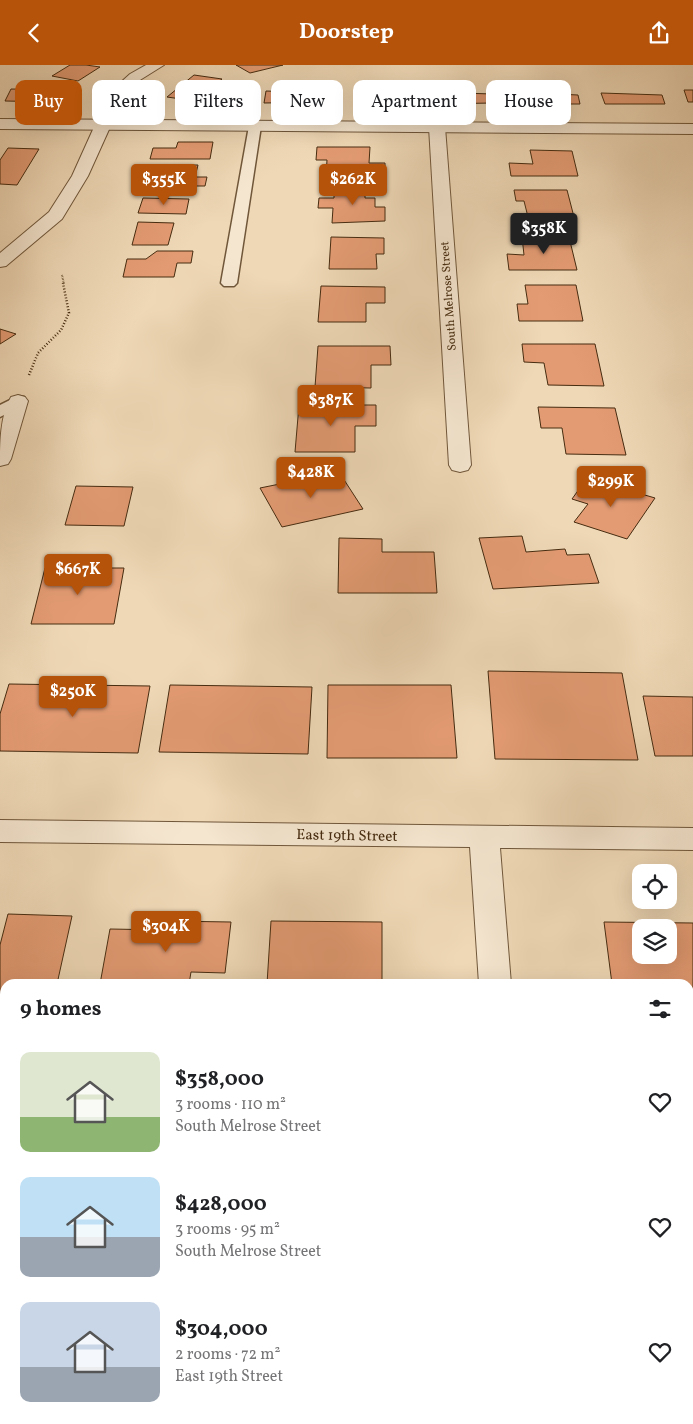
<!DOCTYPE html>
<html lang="en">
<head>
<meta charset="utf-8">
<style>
  :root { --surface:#fff; --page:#f2f2f2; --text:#202124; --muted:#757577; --accent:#b45309 }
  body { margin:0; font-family:Vollkorn,serif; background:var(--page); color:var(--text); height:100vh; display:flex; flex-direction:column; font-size:19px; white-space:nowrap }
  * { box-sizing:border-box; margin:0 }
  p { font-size:16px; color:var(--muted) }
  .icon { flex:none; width:28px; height:28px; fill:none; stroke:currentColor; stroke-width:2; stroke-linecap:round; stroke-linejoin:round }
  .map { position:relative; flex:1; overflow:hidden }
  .details { position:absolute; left:0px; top:914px; width:694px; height:446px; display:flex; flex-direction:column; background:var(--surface); border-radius:15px 15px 0 0; box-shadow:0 5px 20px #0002 }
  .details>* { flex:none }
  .banner { position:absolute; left:15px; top:15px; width:664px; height:45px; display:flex; gap:10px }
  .tools { position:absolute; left:632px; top:799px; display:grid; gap:10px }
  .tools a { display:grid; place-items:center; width:45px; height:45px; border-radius:10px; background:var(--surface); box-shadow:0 5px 20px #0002; font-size:25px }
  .price { position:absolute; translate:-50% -42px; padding:0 11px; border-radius:5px; background:var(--accent); color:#fff; font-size:16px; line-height:32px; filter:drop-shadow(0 1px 2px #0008) }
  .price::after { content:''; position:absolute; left:50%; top:30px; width:15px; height:11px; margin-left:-8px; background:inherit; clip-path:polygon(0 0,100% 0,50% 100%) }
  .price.on { background:#222; color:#fff }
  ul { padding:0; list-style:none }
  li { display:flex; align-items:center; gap:15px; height:125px; padding:0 20px }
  li span { display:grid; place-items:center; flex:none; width:140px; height:100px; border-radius:10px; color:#555 }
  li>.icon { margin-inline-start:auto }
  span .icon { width:60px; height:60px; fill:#fffc; stroke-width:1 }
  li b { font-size:21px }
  h2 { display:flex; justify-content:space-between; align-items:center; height:60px; padding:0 20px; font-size:21px }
  .pill { padding:0 18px; border-radius:10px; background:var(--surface); box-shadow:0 5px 20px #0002; font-size:18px; line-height:45px }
  .pill.on { background:var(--accent); color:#fff }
  header { display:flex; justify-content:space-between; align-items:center; height:65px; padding:0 20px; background:var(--accent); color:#fff; font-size:22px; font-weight:700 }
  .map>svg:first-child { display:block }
</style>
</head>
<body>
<header><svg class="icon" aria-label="back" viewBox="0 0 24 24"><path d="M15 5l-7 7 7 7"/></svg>Doorstep<svg class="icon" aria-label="share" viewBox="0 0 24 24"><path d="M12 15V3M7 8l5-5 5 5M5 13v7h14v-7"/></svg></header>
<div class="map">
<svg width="693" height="1359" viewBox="0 0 693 1359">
  <rect width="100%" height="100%" fill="#efd8b6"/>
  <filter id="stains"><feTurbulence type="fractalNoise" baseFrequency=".004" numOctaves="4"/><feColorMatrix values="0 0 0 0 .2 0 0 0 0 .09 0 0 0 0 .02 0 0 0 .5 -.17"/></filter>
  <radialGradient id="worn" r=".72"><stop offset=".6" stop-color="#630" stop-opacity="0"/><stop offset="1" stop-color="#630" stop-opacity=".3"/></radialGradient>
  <path fill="#e39b73" stroke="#462c10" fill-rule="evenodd" d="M70,0H86L100,2L78,16L52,11Z
    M236,0H283L250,8Z
    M194,10L222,14L195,36L167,32Z
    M11,24L63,25L58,37L5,36Z
    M684,25H693V37H688Z
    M266,26L325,28V37L264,38Z
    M356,26L416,29V38H356Z
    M432,27L492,29L493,38L432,39Z
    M517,27L578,30L580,39H519Z
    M601,28L662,30L665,39H605Z
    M178,77H213L210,94H150L153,83H176Z
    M317,82H370L369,98H385V111H326L327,95H316Z
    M8,83L39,84L17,120L0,119V95Z
    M530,85L572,86L578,111H511L509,98L533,99Z
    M152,100H198L195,112H207L205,121H172L173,114H148Z
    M334,122H365V133H375V142H385V156L332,158L333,143H318L319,133H334Z
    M514,125H567L574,152H528L524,136H516Z
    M143,133L189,134L186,149L138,148Z
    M138,157L174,158L168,180H132Z
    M331,172L384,173V189H376L377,204H329Z
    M522,172H569L577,205H509L507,189L524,190Z
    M157,186H193L191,198H177L174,212H123L127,194H146Z
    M525,220H576L583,256H519L517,239H528Z
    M321,221L385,222V238H366V257H318Z
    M0,264L16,269L0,279Z
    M522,279H595L604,321L548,320L544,298L524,297Z
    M318,281H390L391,300H371V323L315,322Z
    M299,340H376V361H355V387H295Z
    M538,342L615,343L626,390L566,389L562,363H541Z
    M339,407L363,444L282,462L260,423Z
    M587,413L655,433L627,474L574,457L588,439L572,434Z
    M76,421L133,422L124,461L65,460Z
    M522,471L526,487L565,484L567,490L589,489L599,518L493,524L479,473Z
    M339,473L382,474V487H434L437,528H338Z
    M45,503H124L114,559H31Z
    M488,606L622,608L638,695L495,694Z
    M9,619L150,621L138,688L0,686V649Z
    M170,620L312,622L308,689L159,687Z
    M328,620H451L457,693H327Z
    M643,631L693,632V691H655Z
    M8,849L72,851L57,919H5V953H0V880Z
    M166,856L231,857L225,908L191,907L189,919H100L110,864L164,865Z
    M271,856L382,857V919H267Z
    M604,857L693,858V990H689V919H612ZM641,862H669V890H641Z
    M689,1224H693V1348H689Z
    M0,1324H5V1355H83V1359H0Z"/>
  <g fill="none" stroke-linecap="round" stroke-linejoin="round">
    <g stroke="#70573a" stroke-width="3">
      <path id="service" d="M255,57L261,61L237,218L234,221H224L221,218L249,61Z
        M18,331L24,332L26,336L24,340L0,352V340Z"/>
    </g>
    <g stroke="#70573a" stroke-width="2">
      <path id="minor" d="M146,0H164L140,15L122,30L115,42L111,60L88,111L62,154L6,201L0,202V188L49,147L72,111L95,60L101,42L109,28L130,9Z
        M437,57L442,59L445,62L471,400L468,405L460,407L452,405L449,400L429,62L432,59Z
        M18,330L25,332L28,336L11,394L8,399L0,401C0,378 0,351 11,332Z
        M0,755L693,763V785L500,783L511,919H479L470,782L0,777Z
        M505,1355H545V1359H505Z"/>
    </g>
    <g stroke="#70573a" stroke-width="2">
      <path id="tertiary" d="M0,54L693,59V69L0,64Z"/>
    </g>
    <path stroke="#462c10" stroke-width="2" stroke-dasharray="0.5 1" stroke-linecap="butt" d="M62,210L64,219"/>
    <path stroke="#462c10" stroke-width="2.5" stroke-dasharray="1 2" stroke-linecap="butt" d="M29,310L38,288L61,265L69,248L63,218"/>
    <use href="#service" fill="#f5e6d0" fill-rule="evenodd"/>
    <use href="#minor" fill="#f5e6d0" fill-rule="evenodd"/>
    <use href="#tertiary" fill="#f5e6d0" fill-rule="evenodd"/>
  </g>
  <g text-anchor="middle" stroke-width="4.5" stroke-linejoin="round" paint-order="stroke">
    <g font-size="12" fill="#462c10" stroke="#f5e6d0">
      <text transform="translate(448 231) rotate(-94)" y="4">South Melrose Street</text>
    </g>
    <g font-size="15" fill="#462c10" stroke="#f5e6d0">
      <text transform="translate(347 770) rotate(1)" y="5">East 19th Street</text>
    </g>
  </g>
  <rect width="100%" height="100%" filter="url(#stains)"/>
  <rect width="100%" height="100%" fill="url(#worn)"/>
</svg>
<div class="tools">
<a><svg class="icon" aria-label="locate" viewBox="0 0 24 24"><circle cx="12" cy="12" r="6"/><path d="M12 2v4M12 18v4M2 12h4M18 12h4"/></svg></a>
<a><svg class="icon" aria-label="layers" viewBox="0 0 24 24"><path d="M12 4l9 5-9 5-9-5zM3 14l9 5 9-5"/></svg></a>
</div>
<b class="price" style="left:164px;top:141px">$355K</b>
<b class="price" style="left:353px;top:141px">$262K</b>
<b class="price on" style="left:544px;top:190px">$358K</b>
<b class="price" style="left:331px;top:362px">$387K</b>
<b class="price" style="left:311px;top:434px">$428K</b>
<b class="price" style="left:611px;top:443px">$299K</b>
<b class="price" style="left:78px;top:531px">$667K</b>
<b class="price" style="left:73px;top:653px">$250K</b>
<b class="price" style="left:166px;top:888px">$304K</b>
<div class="banner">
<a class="pill on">Buy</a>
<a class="pill">Rent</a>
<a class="pill">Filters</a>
<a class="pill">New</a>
<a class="pill">Apartment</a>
<a class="pill">House</a>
</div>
<section class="details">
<h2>9 homes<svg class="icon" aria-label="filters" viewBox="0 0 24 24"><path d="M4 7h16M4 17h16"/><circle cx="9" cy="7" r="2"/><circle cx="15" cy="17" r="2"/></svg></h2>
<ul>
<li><span style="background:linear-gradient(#dfe7d0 65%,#8fb573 0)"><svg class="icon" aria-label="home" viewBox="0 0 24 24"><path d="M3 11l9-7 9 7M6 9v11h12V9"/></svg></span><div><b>$358,000</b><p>3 rooms · 110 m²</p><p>South Melrose Street</p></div><svg class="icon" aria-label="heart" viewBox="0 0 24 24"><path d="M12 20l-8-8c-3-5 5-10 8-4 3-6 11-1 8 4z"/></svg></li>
<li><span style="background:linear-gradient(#bfe0f5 60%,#9aa5b1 0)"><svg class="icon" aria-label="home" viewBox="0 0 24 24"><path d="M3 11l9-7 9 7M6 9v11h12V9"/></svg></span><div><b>$428,000</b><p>3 rooms · 95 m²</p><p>South Melrose Street</p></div><svg class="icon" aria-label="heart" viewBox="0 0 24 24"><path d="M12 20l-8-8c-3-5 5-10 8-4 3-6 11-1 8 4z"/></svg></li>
<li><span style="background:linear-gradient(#c9d6e8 65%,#9aa5b1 0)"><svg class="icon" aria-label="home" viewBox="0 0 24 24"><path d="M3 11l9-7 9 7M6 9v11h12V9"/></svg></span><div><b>$304,000</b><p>2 rooms · 72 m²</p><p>East 19th Street</p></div><svg class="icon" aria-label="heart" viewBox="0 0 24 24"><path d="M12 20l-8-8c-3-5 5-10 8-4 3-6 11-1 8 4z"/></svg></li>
</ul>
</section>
</div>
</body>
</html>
